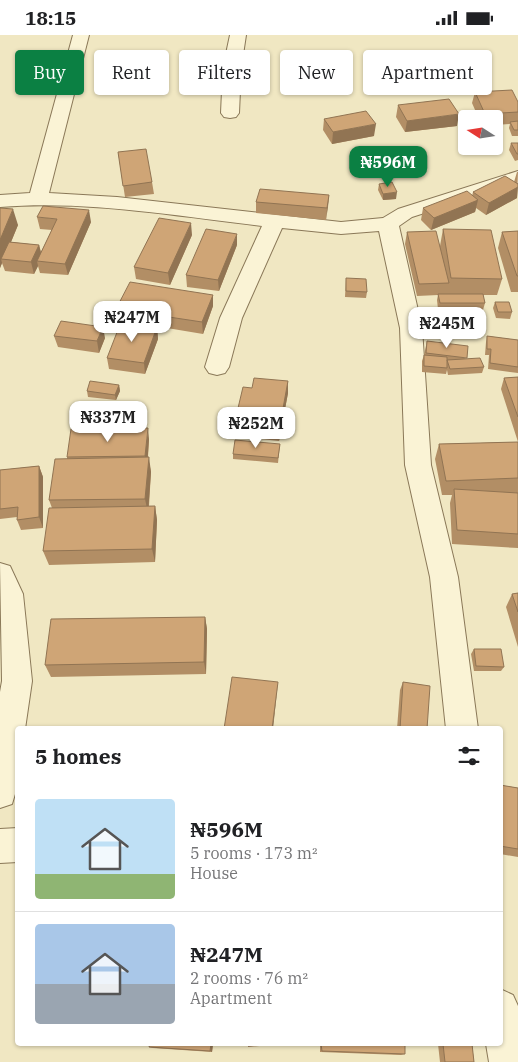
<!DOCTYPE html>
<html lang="en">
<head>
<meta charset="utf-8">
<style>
  :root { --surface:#fff; --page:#f6f6f6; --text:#202124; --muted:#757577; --line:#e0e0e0; --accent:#0b8043 }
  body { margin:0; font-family:"IBM Plex Serif",serif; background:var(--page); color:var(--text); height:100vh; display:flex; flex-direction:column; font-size:19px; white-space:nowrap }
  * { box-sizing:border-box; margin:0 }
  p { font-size:16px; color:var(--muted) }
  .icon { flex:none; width:28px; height:28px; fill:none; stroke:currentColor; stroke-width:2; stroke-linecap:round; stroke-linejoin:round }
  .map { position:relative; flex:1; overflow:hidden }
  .drawer { position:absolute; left:15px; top:691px; width:488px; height:320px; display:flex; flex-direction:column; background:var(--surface); border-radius:5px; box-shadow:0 1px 4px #0004 }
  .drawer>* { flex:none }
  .hud { position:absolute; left:15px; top:15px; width:489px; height:45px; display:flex; gap:10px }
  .needle { width:32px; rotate:282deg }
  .buttons { position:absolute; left:458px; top:75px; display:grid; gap:10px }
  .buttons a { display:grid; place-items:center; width:45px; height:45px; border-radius:5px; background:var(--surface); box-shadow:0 1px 4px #0004; font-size:25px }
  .price { position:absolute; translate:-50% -42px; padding:0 11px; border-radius:10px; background:#fff; color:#222; font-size:16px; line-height:32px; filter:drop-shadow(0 1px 2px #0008) }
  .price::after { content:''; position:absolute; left:50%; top:30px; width:15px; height:11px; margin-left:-8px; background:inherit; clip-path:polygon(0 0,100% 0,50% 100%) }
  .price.current { background:var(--accent); color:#fff }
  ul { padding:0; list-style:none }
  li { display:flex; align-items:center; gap:15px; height:125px; padding:0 20px }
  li+li { border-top:1px solid var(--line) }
  li span { display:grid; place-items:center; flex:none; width:140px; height:100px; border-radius:5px; color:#555 }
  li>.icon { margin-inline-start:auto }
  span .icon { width:60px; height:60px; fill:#fffc; stroke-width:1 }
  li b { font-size:21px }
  h2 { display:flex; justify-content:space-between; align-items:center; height:60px; padding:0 20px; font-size:21px }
  .pill { padding:0 18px; border-radius:5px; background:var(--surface); box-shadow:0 1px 4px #0004; font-size:18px; line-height:45px }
  .pill.current { background:var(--accent); color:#fff }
  .status { display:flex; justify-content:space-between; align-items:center; height:35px; padding:0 25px; background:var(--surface); direction:ltr }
  .status svg { height:14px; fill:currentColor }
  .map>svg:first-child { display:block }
</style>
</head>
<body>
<div class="status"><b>18:15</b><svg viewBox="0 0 49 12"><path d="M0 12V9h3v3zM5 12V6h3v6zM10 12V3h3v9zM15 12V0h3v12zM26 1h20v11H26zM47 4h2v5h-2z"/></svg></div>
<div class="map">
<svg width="518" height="1027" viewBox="0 0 518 1027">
  <rect width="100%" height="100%" fill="#f0e7c2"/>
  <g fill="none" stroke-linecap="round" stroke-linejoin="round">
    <g stroke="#8a7858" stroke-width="2">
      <path id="minor" d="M73,0H89L49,158L117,162L341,187L383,183L398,174L518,136V148L412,182L399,191L422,293L431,430L458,542L478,694H446L430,542L405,430L400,293L379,196L341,199L282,193L242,283L229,332L225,338L217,340L209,338L205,332L220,283L262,191C176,181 87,165 0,172V160L30,158Z
        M230,0H246L241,33L239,78L236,82L230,83L224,82L221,78L223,33Z
        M0,528L10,531L23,559L32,646L25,694H18V749L12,769L0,773V657L2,646Z
        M18,793V827L0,828V794Z
        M500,954L513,960L518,971V1027H489L486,1009H500Z"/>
    </g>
    <use href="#minor" fill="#faf3d5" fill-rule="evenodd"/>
  </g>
  <path fill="#b28e65" d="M475,57L518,67V101H512L509,93L510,89L494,90V84H479L472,68Z
    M398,70L457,91L405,97L396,82Z
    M324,84L374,101L332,109L323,95Z
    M511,108H518V125L515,126L509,115Z
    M118,117L152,147L154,159L125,162Z
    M517,137H518L517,163L486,180L476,173L475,177L431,195L421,185L423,173L472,161L473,157L514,147Z
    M379,149L396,164L383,165L378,155Z
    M329,160L326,185L256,178V167Z
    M0,173L18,190L11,207L39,210L41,217L52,195L40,194L37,182L91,187L68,240L40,238L38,231L34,239L5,236L2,228L0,233Z
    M443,194L502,244L497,260H483L485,268L483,275L438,274L437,265L438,260L417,261L405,209L407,197L440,211Z
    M518,196V257H511L498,213L502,197Z
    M192,200L170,250L136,244L134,232Z
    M237,210L219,256L187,252L186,240Z
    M346,243L367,257L366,263L345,262Z
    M213,260V271L203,299L119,285L116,274Z
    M495,267L512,277L510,284L496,283L493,273Z
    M157,292L158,304L145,339L109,334L107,323Z
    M54,301L105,303L99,318L58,312Z
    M487,301L518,305V338L488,334L489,320H485L486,307Z
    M427,306L484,332L482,338L448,340L447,335L446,339L422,337V326L424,320Z
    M518,342V407L501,354L504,343Z
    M288,346V358L279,406L234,401V390Z
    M119,350L120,356L116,365L88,362L87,356Z
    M149,404L148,422L151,437L149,471H155L157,485L155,527L49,530L43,516L52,473L49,465L67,424V422Z
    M518,407V513L452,509L450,468L452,460H442L435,424L439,409Z
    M280,409L278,428L233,424V419Z
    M39,431L43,442V493L21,495L17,485V482L0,484V435Z
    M518,558V612L506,572L512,559Z
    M205,582L207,594L206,639L51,642L45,630Z
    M474,614L504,632L501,636H474L471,619Z
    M403,647L427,694H397L400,655Z
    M500,750L518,753V822L500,819Z
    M150,1009H213L212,1017L153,1013L149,1012Z
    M248,1009H281L248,1012Z
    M320,1009H405V1019L401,1020L320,1017Z
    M438,1009H472L474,1027H440Z"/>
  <path fill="#917453" d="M459,79L457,91L405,97L407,86Z
    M376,89L374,101L332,109L333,97Z
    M518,152L517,163L486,180L489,168Z
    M397,157L396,164L383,165V159Z
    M329,160L328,172L326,185L327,173Z
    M478,165L475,177L431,195L434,183Z
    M13,174L18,190L4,224H1L2,228L0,233V205Z
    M89,175L91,187L68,240L65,229Z
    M191,188L192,200L170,250L168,238Z
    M237,199V210L219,256L218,245Z
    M39,210L42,222L37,226L38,231L34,239L31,227Z
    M213,260V271L203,299L202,287Z
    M103,292L105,303L99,318L97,306Z
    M157,292L158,304L145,339L144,328Z
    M288,346V358L279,406V395Z
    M119,350L120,356L116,365L115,360Z
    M148,393L149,404L147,432L145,421Z
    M149,422L151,437L148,478L145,464Z
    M39,431L43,442V493L39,482Z
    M155,471L157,485L155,527L152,514Z
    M205,582L207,594L206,639L204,627Z
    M278,647L273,694H272Z
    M211,1009H213L212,1017L210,1016Z"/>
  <path fill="#cfa576" stroke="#917453" d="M512,55L518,67V77L485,79L475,57Z
    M449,64L459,79L407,86L398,70Z
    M366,76L376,89L333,97L324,84Z
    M518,86V95H514L510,87Z
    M511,108H518V119H517Z
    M146,114L152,147L123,151L118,117Z
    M505,141L518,149V152L489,168L473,157Z
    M392,147L397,157L383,159L379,149Z
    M260,154L329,160L327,173L256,167Z
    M467,156L478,165L434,183L423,173Z
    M43,171L89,175L65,229L37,226L57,184L37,182Z
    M0,173L13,174L0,205Z
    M159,183L191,188L168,238L134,232Z
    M206,194L237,199L218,245L186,240Z
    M443,194L491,195L502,244L451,243Z
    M436,196L449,248L419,249L407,197Z
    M518,196V241H517L502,197Z
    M9,207L39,210L31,227L1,224Z
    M346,243L366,244L367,257L346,256Z
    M130,247L213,260L202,287L116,274Z
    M438,259H483L485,268H440Z
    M495,267H509L512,277H498Z
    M61,286L103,292L97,306L54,301Z
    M121,287L157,292L144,328L107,323Z
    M487,301L518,305V332L490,328L491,314H487Z
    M427,306L468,311L467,323L426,318Z
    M424,320L447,322V333L424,331Z
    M480,323L484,332L450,334L447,325Z
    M518,342V382L504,343Z
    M254,343L288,346L279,395L234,390L243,352L252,353Z
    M90,346L119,350L115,360L87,356Z
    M148,393L145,421L67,422L71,394Z
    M235,405L280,409L278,423L233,419Z
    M518,407V443L446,446L439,409Z
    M149,422L145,464L49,465L55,424Z
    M39,431V482L17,485L18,472L0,474V435Z
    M454,454L518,458V499L457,495Z
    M155,471L152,514L43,516L49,473Z
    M518,558V577L512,559Z
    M205,582L204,627L45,630L51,584Z
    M474,614H501L504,632L476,631Z
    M232,642L278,647L272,694H224Z
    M403,647L430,651L427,694H400Z
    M500,750L518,753V814L500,811Z
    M150,1009H211L210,1016L149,1012Z
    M248,1009H268L248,1011Z
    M321,1009H405V1019L322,1016Z
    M443,1009H472L474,1027H445Z"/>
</svg>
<div class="buttons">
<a><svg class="needle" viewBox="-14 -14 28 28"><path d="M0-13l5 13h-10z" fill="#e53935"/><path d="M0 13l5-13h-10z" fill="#757577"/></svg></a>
</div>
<b class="price current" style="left:388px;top:153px">₦596M</b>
<b class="price" style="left:132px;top:308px">₦247M</b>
<b class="price" style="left:447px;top:314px">₦245M</b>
<b class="price" style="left:108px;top:408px">₦337M</b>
<b class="price" style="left:256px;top:414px">₦252M</b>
<div class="hud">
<a class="pill current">Buy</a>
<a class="pill">Rent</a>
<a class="pill">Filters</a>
<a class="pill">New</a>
<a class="pill">Apartment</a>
</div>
<section class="drawer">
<h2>5 homes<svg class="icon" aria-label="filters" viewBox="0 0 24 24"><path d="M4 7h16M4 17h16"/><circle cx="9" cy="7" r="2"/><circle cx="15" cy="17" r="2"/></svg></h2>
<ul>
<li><span style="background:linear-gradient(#bfe0f5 75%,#8fb573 0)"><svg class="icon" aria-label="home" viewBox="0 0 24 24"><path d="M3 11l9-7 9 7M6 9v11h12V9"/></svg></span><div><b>₦596M</b><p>5 rooms · 173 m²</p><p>House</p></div></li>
<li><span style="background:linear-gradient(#a9c7e8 60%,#9aa5b1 0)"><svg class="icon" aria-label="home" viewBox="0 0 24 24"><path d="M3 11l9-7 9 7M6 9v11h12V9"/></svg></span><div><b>₦247M</b><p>2 rooms · 76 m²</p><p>Apartment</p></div></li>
</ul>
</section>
</div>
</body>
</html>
